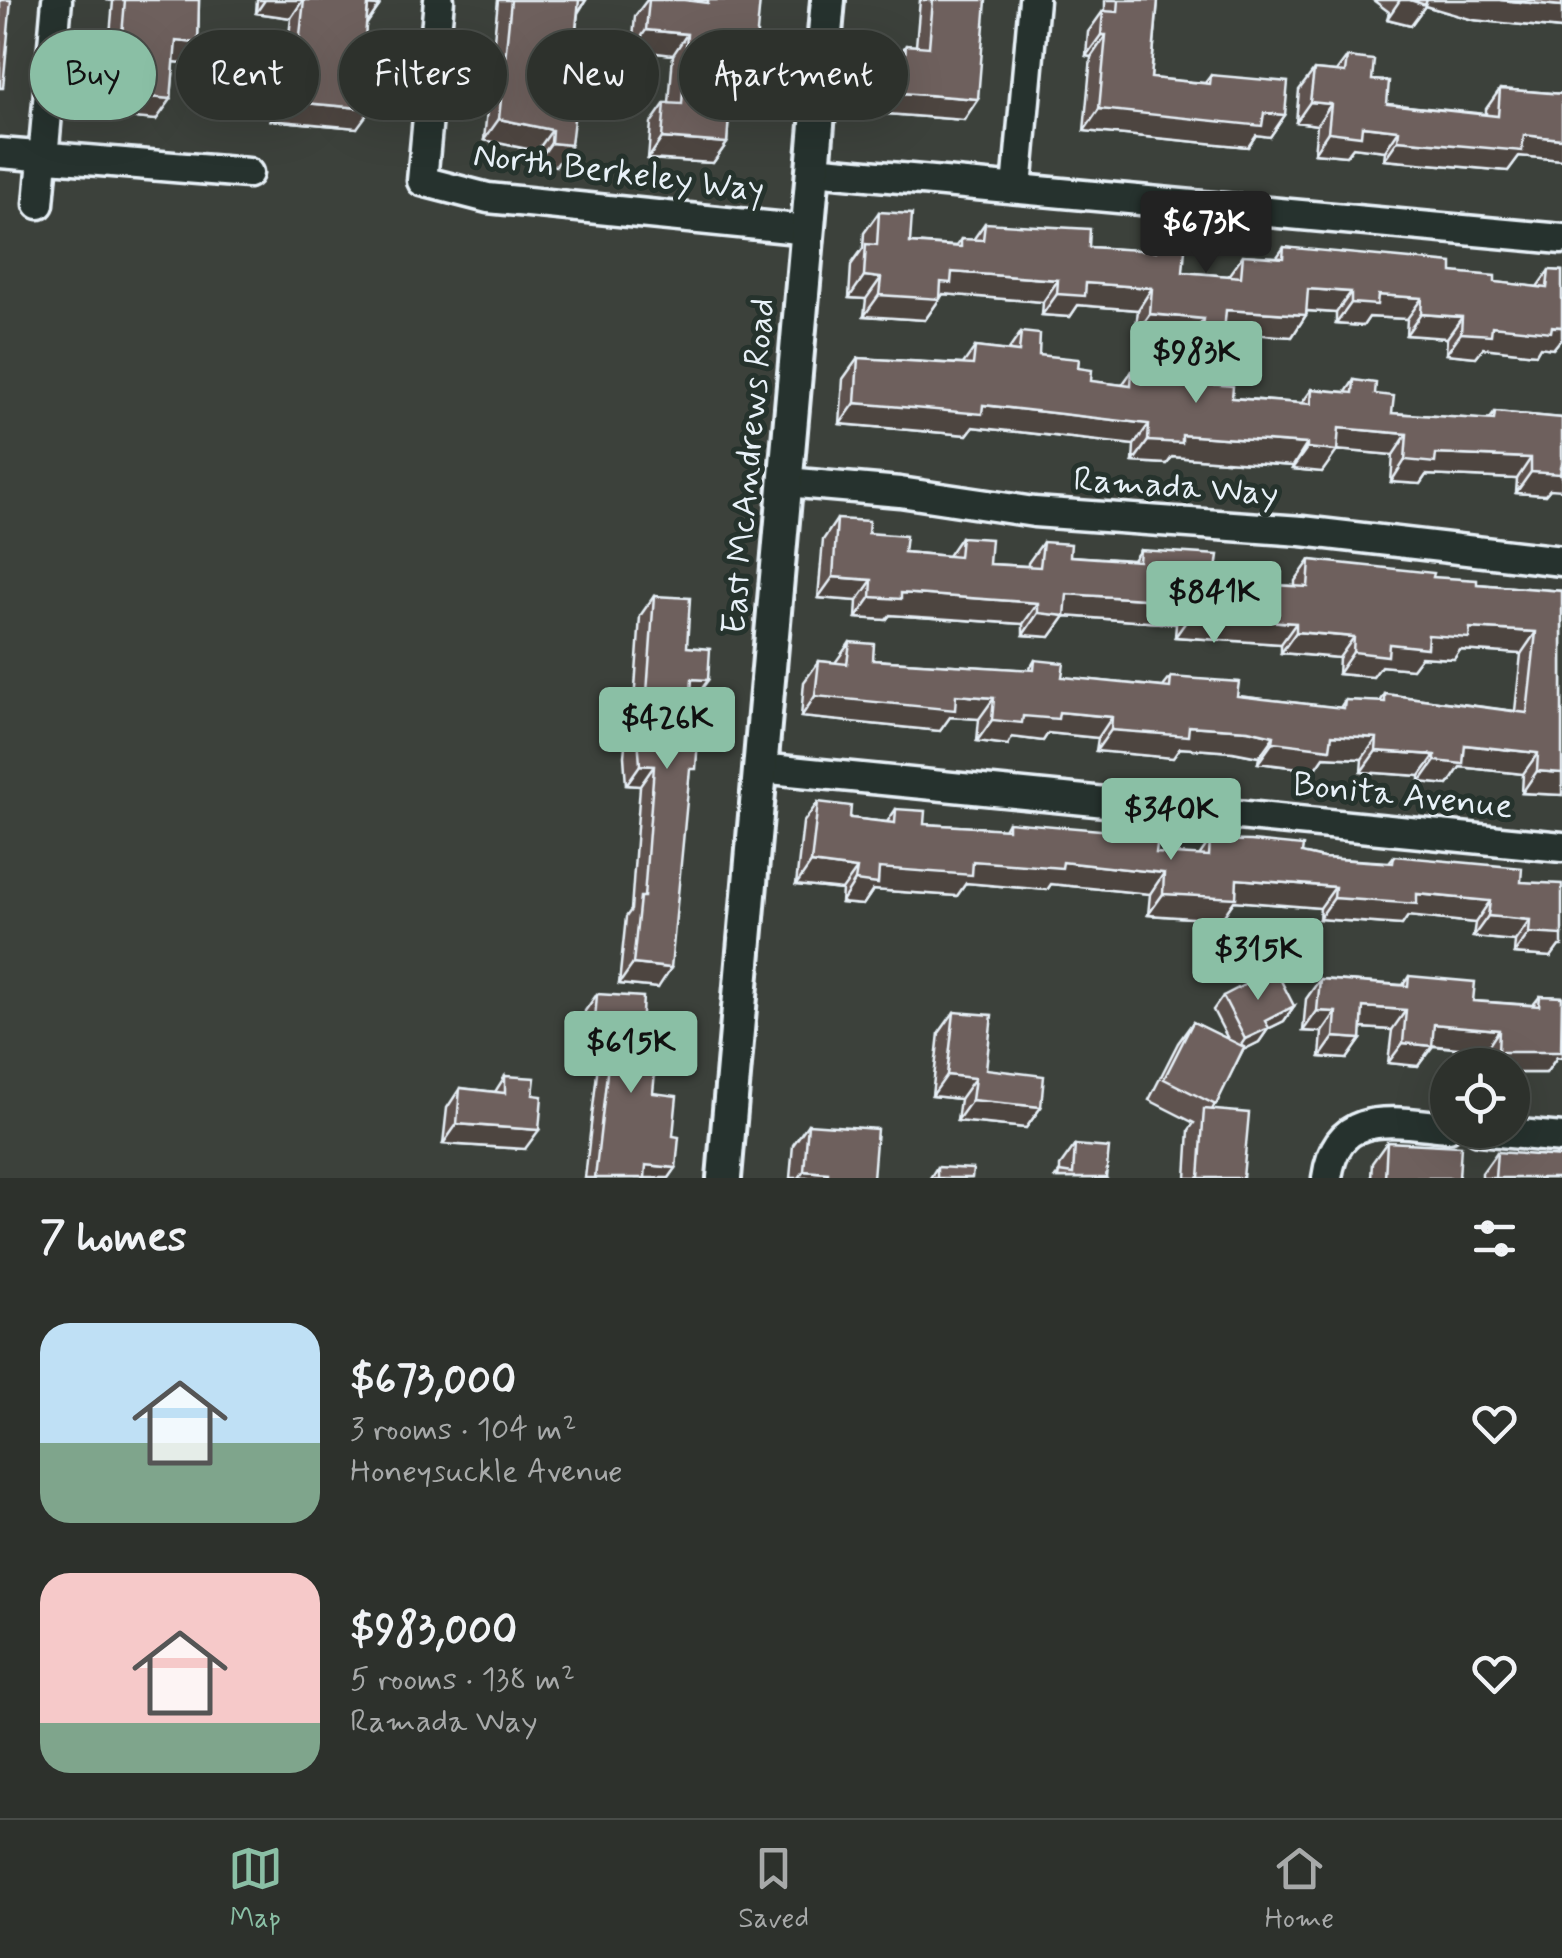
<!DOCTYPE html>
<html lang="en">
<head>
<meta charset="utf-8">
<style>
  :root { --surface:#2d312c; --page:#353934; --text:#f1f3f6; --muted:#a7a9a9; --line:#484c48; --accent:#8abfa5 }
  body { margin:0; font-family:Mynerve,sans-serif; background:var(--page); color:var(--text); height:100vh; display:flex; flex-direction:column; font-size:38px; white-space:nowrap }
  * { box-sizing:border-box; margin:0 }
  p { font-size:32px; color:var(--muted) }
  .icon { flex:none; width:55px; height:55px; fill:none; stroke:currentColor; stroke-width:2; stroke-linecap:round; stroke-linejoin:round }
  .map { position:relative; height:1178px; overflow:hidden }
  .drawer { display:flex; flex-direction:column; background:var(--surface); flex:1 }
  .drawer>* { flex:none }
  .banner { position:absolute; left:30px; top:30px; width:1000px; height:90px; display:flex; gap:20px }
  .buttons { position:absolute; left:1430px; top:1048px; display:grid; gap:20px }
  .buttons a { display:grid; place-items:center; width:100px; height:100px; border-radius:50%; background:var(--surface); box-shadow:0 10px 40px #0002,0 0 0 2px var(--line); font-size:50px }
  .price { position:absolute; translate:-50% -85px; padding:0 22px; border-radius:10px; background:var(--accent); color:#111; font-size:32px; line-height:65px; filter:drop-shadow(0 2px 5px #0008) }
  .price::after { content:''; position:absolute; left:50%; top:60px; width:30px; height:22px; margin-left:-15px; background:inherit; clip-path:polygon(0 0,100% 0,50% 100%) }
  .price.selected { background:#222; color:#fff }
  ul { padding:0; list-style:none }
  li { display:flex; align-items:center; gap:30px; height:250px; padding:0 40px }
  li span { display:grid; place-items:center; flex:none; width:280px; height:200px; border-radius:30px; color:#555 }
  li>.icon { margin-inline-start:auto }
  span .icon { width:120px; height:120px; fill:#fffc; stroke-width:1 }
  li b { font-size:42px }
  h2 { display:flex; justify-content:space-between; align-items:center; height:120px; padding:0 40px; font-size:42px }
  .chip { padding:0 35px; border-radius:45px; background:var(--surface); box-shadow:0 10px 40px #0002,0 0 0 2px var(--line); font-size:35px; line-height:90px }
  .chip.selected { background:var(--accent); color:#111 }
  .tabs { display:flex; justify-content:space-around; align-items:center; height:140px; border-top:2px solid var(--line); background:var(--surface); font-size:28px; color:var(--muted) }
  .tabs a { display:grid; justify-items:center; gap:5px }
  .tabs .selected { color:var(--accent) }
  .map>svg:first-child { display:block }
</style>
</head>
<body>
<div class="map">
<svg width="1562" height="1178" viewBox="0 0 1562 1178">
  <rect width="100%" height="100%" fill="#3c413b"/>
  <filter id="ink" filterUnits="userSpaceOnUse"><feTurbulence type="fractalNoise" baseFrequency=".01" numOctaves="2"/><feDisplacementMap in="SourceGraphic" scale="20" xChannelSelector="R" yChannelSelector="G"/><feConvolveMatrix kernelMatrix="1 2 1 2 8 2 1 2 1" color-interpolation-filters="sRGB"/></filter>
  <g filter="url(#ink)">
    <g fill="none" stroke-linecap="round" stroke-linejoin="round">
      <g stroke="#e8f1f8" stroke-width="35">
        <path id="minor" d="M439,0L422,181L488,198L808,230
          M0,153L248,173
          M813,170L1562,239
          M1017,188L1034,0
          M39,204L57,0
          M786,482L900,492L1034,512L1302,531L1562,561
          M760,768L1562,847
          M1479,1130L1562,1138
          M1327,1178C1337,1107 1392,1122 1448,1127"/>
      </g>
      <g stroke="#e8f1f8" stroke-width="40">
        <path id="major" d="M724,1178L828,0"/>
      </g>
      <use href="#minor" stroke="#26332d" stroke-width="28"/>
      <use href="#major" stroke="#26332d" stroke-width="32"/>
    </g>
    <path fill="#5f5350" stroke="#e8f1f8" stroke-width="2.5" d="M105,0H199L198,43L184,63L174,62L171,99L156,120L103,115L113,1Z
      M257,0H380L379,6L366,25L357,128L270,120L274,80L286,63L291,18L256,13Z
      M498,0H586L578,13L574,48L567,57L556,166L536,164L537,151L484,140Z
      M647,0L695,1V0H760L738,97L730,96L727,143L713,163L648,159L651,123L665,103H669L673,55L632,50L635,16Z
      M920,0H986L964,120L887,114L891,67L906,45L916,46Z
      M1105,0H1158L1151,78L1205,83L1211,75L1285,115L1270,137L1256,135L1248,147L1084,131L1091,57L1086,56L1088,32L1103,11H1105Z
      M1373,0H1562V29L1473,20L1425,6L1411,25L1387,19L1389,12Z
      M1347,57L1372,80L1387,104L1486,114V109L1500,89L1562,94V160L1519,156L1508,171L1384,160L1385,151L1353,147L1346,156L1314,153L1317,125L1296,122L1299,90L1314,70L1336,72Z
      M879,212L910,243L956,246L961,239L973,240L985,223L1089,247L1146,251L1157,235L1183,272L1228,276L1243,255L1277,257L1284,247L1452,272L1495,282L1537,287L1549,270L1562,271V338L1553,349L1540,347L1536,354L1483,348L1476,357L1446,354L1447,338L1406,335L1407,319L1369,317L1363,326L1336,324V313L1307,311L1306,315L1292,337L1223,332L1209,353L1188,351L1189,340L1135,335L1138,310L1078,305L1070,317L1042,315L1043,302L943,294L925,320L864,316L866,299L849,298L851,265L863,248L864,233Z
      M1021,332L1039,355L1078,368L1091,381L1122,385L1132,371L1199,383L1232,398L1302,403L1312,389L1346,392L1354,380L1375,394L1392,413L1489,420L1495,412L1562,418L1550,489L1545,495L1516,493L1517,479L1426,475L1420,484L1391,482L1393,455L1337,450L1322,472L1292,469L1293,466L1172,457L1167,464L1133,462L1134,445L973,427L967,435L840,424L843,379L858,358L963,364L975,347L1008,351Z
      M837,519L904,552L948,556L961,537L989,564L1028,566V563L1043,542L1070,556L1133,560L1140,550L1215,578L1272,585L1295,586V581L1310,560L1477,584L1562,591V795L1522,793L1523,774L1460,767L1448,785L1420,782V776L1361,772L1362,759L1324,757L1315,770L1258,763L1259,757L1233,752L1180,748L1173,758L1096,751L1098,738L1048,733L1043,741L1012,737L1008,745L977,741L979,719L950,717L940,731L801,717L804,682L819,661L835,663L850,642L873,660L1029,670L1035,660L1062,677L1163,687L1171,677L1237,696L1340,708L1345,700L1380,702L1385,694L1515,711L1521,654L1460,650L1454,659L1421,657L1412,669L1381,666L1373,677L1338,674L1339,658L1281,653V644L1175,637L1176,624L1065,616L1050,637L1023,635V624L890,615L886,620L856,618L857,601L818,598L823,540Z
      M654,596L687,647L694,700H690L688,736L689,778L658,988L619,984L626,917L631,910L640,786L626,785L624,756L627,726L633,717L640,616Z
      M818,802L850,818L887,822L896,809L924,824L1004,829L1008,822L1156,853L1199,856L1210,840L1302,853L1323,858L1389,862L1394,856L1521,882L1559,946L1551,957L1514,954L1515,941L1473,937L1475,923L1408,916L1402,925L1319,919L1320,908L1234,901L1221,920L1148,915L1150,894L1051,884L1047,890L966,883L957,896L873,890L863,905L841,903L842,890L796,885L803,823Z
      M1409,976L1473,1001L1533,1005L1540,996L1562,997V1058L1557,1057L1546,1073H1512V1065H1484L1485,1051L1433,1046L1418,1066L1388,1063L1392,1030L1361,1028V1039L1347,1059L1320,1057L1322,1032L1303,1031L1306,999L1320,979L1403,985Z
      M597,994L641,1029L653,1093L673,1136L676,1168L669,1178H585L598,1064L581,1063L585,1011Z
      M1223,996L1294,1006L1284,1021L1268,1029L1259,1042L1243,1050L1212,1110L1243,1178H1186L1189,1130L1194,1123L1149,1100L1178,1043L1193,1022L1228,1039L1213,1010Z
      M954,1012L986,1069L1041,1107L1026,1128L957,1121L960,1099L932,1096L939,1033Z
      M505,1076L525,1149L443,1144L447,1108L460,1088L495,1092Z
      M808,1124L873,1178H790L793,1145Z
      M1387,1142L1459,1178H1371L1372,1163Z
      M1075,1145L1106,1178H1055L1060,1172V1166Z
      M1497,1152L1562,1178H1482V1173Z
      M937,1167L972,1178H930Z"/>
    <path fill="#4d4441" stroke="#e8f1f8" stroke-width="2.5" d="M265,0H303L291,18L256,13Z
      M575,0H586L576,15Z
      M1400,0H1500L1562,6V29L1473,20L1425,6L1411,25L1387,19Z
      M368,5L379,6L366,25Z
      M646,30L687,34L673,55L632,50Z
      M1101,35H1106L1091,57L1086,56Z
      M176,41L198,43L184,63L162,61Z
      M732,75L753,76L738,97L718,95Z
      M902,93L978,99L964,120L887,114Z
      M117,94L171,99L156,120L103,115Z
      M283,101L371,109L357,128L270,120Z
      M1310,102L1331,104L1317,125L1296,122Z
      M1099,109L1264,113L1285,115L1270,137L1256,135L1248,147L1084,131Z
      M499,119L552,130L537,151L484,140Z
      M1362,126L1399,130L1385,151L1353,147L1346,156L1314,153L1328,132Z
      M1524,135L1562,139V160L1519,156L1508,171L1384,160L1398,140Z
      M662,138L727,143L713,163L648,159Z
      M551,143L571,145L556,166L536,164Z
      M952,272L1058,280L1043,302L943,294L925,320L864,316L879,295L941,282Z
      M864,276L881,278L866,299L849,298Z
      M1086,283L1152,288L1138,310L1078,305L1070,317L1042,315L1057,294Z
      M1308,289L1351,292L1336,313L1294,310Z
      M1378,295L1422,298L1407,319L1369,317L1363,326L1336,324L1351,303Z
      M1226,310L1306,315L1292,337L1223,332L1209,353L1188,351L1203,329Z
      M1150,314L1204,319L1189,340L1135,335Z
      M1421,314L1462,317L1447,338L1406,335Z
      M1492,326L1562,327V338L1553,349L1540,347L1536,354L1483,348L1476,357L1446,354L1461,333Z
      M855,403L983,405L1149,424L1134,445L973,427L967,435L840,424Z
      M1339,428L1407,434L1393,455L1324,449Z
      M1182,435L1307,444L1293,466L1172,457L1167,464L1133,462L1148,441Z
      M1307,448L1337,451L1322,472L1292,469Z
      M1436,454L1531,458L1517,479L1426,475L1420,484L1391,482L1405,460Z
      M1562,468V490L1550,489L1545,495L1516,493L1531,472Z
      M833,577L872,580L857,601L818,598Z
      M901,593L1038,603L1023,624L890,615L886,620L856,618L871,597Z
      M1067,594L1191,602L1176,624L1065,616L1050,637L1023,635L1038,613Z
      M1190,616L1296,623L1281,644L1175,637Z
      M1470,628L1536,632L1521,654L1460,650L1454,659L1421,657L1412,669L1381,666L1373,677L1338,674L1353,652L1428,635Z
      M1296,632L1354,637L1339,658L1281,653Z
      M692,679L708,680L694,700L678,699Z
      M956,695L994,698L979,719L950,717L940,731L801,717L815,696Z
      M1059,712L1112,717L1098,738L1048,733L1043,741L1012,737L1008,745L977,741L992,720Z
      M1189,726L1248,730L1274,736L1259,757L1233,752L1180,748L1173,758L1096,751L1111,730Z
      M1332,735L1377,738L1362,759L1324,757L1315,770L1258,763L1273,742Z
      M1465,745L1538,753L1523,774L1460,767L1448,785L1420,782L1435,761Z
      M1376,751L1435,755L1420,776L1361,772Z
      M640,765L654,766L640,786L626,785Z
      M1537,771L1562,773V795L1522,793Z
      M973,861L1063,862L1164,873L1150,894L1051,884L1047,890L966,883L957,896L873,890L863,905L841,903L855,881L879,868Z
      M811,863L857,869L842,890L796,885Z
      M1237,879L1335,887L1320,908L1234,901L1221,920L1148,915L1163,894Z
      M1417,894L1490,901L1475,923L1408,916L1402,925L1319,919L1334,898Z
      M1488,916L1530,920L1515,941L1473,937Z
      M1562,931V946H1559L1551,957L1514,954L1529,933Z
      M633,964L671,968L658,988L619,984Z
      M1294,1006L1284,1021L1268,1029L1259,1042L1235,1054L1245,1039L1265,1021Z
      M1363,1007L1406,1010L1392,1030L1348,1027Z
      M1317,1011L1336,1012L1322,1032L1303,1031Z
      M1434,1024L1499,1030L1485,1051L1420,1044Z
      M1562,1036V1058L1557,1057L1546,1073H1512V1065H1489L1498,1052Z
      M1334,1037L1361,1039L1347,1059L1320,1057Z
      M1403,1043L1432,1046L1418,1066L1388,1063Z
      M593,1046L610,1047L598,1064L581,1063Z
      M947,1075L975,1078L960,1099L932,1096Z
      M972,1100L1041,1107L1026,1128L957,1121Z
      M457,1124L539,1130L525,1149L443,1144Z
      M646,1165L676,1168L669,1178H637Z
      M804,1171L828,1173L825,1178H799Z"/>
    <path fill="#6e615d" stroke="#e8f1f8" stroke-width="2.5" d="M0,0H11L3,88H0Z
      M125,0H199L198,43L176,41L171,99L117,94Z
      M304,0H380L379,6L368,5L362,68L375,69L371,109L283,101L287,61L297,62Z
      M511,0H579L574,48L568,47L564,93L577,94L571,145L551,143L552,130L499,119Z
      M649,0H684L708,3V0H760L753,76L732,75L727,143L662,138L665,103L682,104L687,34L646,30Z
      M933,0H986L978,99L902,93L906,45L929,47Z
      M1119,0H1158L1151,78L1210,84L1211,75L1288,82L1285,115L1264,113L1262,126L1099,109L1106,35H1101L1103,11L1118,12Z
      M1410,0H1427L1425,5Z
      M1500,0H1562V6Z
      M1347,57L1374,60L1372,80L1389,81L1387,104L1498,116L1500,89L1562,94V139L1524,135L1522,151L1398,140L1399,130L1362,126L1361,136L1328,132L1331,104L1310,102L1314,70L1345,73Z
      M879,212L912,214L910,243L961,247V239L983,240L985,223L1090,229L1089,247L1156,251L1157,235L1186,238L1183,272L1241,277L1243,255L1283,258L1284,247L1452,263V272L1495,276V282L1547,288L1549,270L1562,271V327L1552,326L1551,332L1492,326L1491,335L1461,333L1462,317L1421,314L1422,298L1378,295L1377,305L1351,303V292L1308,289L1306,315L1226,310L1224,332L1203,329L1204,319L1150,314L1152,288L1086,283L1085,296L1057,294L1058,280L952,272L951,283L941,282L940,299L879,295L881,278L864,276L866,244L877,245Z
      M1021,332L1040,334L1039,355L1079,359L1078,368L1092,370L1091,381L1131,386L1132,371L1199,376V383L1233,386L1232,398L1311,404L1312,389L1353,393L1354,380L1376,383L1375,394L1394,396L1392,413L1494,420L1495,412L1562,418V468L1561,467L1560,474L1531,472V458L1436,454L1435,463L1405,460L1407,434L1339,428L1337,451L1307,448V444L1182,435V443L1148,441L1149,424L983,405L982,414L855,403L858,358L973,365L975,347L1019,352Z
      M837,519L869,521L868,533L906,536L904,552L959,557L961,537L991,539L989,564L1040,567L1043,542L1071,544L1070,556L1139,561L1140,550L1218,555L1215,578L1272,585L1308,587L1310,560L1434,573L1433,577L1477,580V584L1562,591V773L1537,771L1538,753L1465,745L1463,764L1435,761V755L1376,751L1377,738L1332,735L1330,749L1273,742L1274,736L1248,730L1189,726L1188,736L1111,730L1112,717L1059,712L1058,719L1023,716L1022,723L992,720L994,698L956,695L955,710L815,696L819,661L847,664L850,642L874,644L873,660L1034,670L1035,660L1064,663L1062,677L1170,688L1171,677L1239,682L1237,696L1344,708L1345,700L1385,702V694L1527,713L1536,632L1470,628L1469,638L1428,635L1427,648L1389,644L1388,656L1353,652L1354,637L1296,632V623L1190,616L1191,602L1067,594L1065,616L1038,613V603L901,593V599L871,597L872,580L833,577Z
      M654,596L690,598L687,647L710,649L708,680L692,679L688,736L698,737L696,769H690L671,968L633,964L640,897H644L654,766L640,765L638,736L641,706L646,707Z
      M818,802L851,806L850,818L895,823L896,809L925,811L924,824L1008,829V822L1158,835L1156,853L1209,856L1210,840L1251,841L1303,846L1302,853L1323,858L1393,863L1394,856L1522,868L1521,882L1562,884V935L1529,933L1530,920L1488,916L1490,901L1417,894V904L1334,898L1335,887L1237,879L1236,898L1163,894L1164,873L1063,862L1062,868L973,861L972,875L879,868L878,884L855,881L857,869L811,863Z
      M1275,969L1294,1006L1265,1021L1269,1028L1245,1039L1223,996Z
      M1409,976L1475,982L1473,1001L1539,1006L1540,996L1562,997L1561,1052H1498L1499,1030L1434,1024L1432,1046L1403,1043L1406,1010L1363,1007L1361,1039L1334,1037L1336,1012L1317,1011L1320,979L1408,986Z
      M597,994L643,997L641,1029H650L647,1061L656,1062L653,1093L677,1096L673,1136L679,1137L676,1168L646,1165L645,1178H595L610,1047L593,1046Z
      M954,1012L992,1015L986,1069L1044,1076L1041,1107L972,1100L975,1078L947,1075Z
      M1193,1022L1244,1047L1216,1105L1164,1079Z
      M505,1076L535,1078L533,1095L542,1096L539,1130L457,1124L460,1088L505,1093Z
      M1204,1109L1249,1113L1243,1178H1199Z
      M808,1124L877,1129L873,1178H828V1173L804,1171Z
      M1387,1142L1461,1146L1459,1178H1385Z
      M1075,1145L1109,1148L1106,1178H1058L1059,1172L1073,1174Z
      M1497,1152L1562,1157V1178H1495Z
      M937,1167L973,1169L972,1178H937Z"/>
  </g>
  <g text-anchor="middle" stroke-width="10" stroke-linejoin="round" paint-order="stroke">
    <g font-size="35" fill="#e8f1f8" stroke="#26332d">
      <text transform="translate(619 171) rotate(7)" y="12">North Berkeley Way</text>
      <text transform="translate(747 466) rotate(-85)" y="12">East McAndrews Road</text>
      <text transform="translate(1176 485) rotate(4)" y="12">Ramada Way</text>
      <text transform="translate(1403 794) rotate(6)" y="12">Bonita Avenue</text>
    </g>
  </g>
</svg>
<div class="buttons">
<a><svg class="icon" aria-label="locate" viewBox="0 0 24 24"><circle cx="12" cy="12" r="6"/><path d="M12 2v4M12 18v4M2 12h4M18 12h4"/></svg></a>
</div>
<b class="price selected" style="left:1206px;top:276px">$673K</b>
<b class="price" style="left:1196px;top:406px">$983K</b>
<b class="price" style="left:1214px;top:646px">$841K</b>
<b class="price" style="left:667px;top:772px">$426K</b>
<b class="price" style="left:1171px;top:863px">$340K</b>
<b class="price" style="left:1258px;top:1003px">$315K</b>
<b class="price" style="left:631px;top:1096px">$615K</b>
<div class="banner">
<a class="chip selected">Buy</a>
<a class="chip">Rent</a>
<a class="chip">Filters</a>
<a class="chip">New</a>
<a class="chip">Apartment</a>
</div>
</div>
<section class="drawer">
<h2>7 homes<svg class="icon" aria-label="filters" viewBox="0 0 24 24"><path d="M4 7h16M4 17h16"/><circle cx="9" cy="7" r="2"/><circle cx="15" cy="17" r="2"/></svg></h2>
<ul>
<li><span style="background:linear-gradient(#bfe0f5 60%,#7fa58c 0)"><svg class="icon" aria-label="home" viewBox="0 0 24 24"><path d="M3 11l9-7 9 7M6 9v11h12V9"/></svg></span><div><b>$673,000</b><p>3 rooms · 104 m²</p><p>Honeysuckle Avenue</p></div><svg class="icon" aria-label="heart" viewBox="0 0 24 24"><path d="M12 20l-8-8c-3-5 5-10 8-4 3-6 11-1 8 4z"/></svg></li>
<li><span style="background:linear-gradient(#f6c9c9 75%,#7fa58c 0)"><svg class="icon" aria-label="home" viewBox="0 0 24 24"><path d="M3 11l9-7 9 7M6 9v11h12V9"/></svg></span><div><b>$983,000</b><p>5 rooms · 138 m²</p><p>Ramada Way</p></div><svg class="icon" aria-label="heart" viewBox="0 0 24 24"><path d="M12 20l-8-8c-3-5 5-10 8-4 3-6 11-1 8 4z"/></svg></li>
</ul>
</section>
<nav class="tabs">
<a class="selected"><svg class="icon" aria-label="map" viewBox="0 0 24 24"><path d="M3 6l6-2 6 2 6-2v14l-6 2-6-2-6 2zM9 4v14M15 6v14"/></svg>Map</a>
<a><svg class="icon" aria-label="saved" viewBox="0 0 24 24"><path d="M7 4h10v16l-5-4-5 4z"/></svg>Saved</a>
<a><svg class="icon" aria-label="home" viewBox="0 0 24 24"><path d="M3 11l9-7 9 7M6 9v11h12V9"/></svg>Home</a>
</nav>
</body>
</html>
